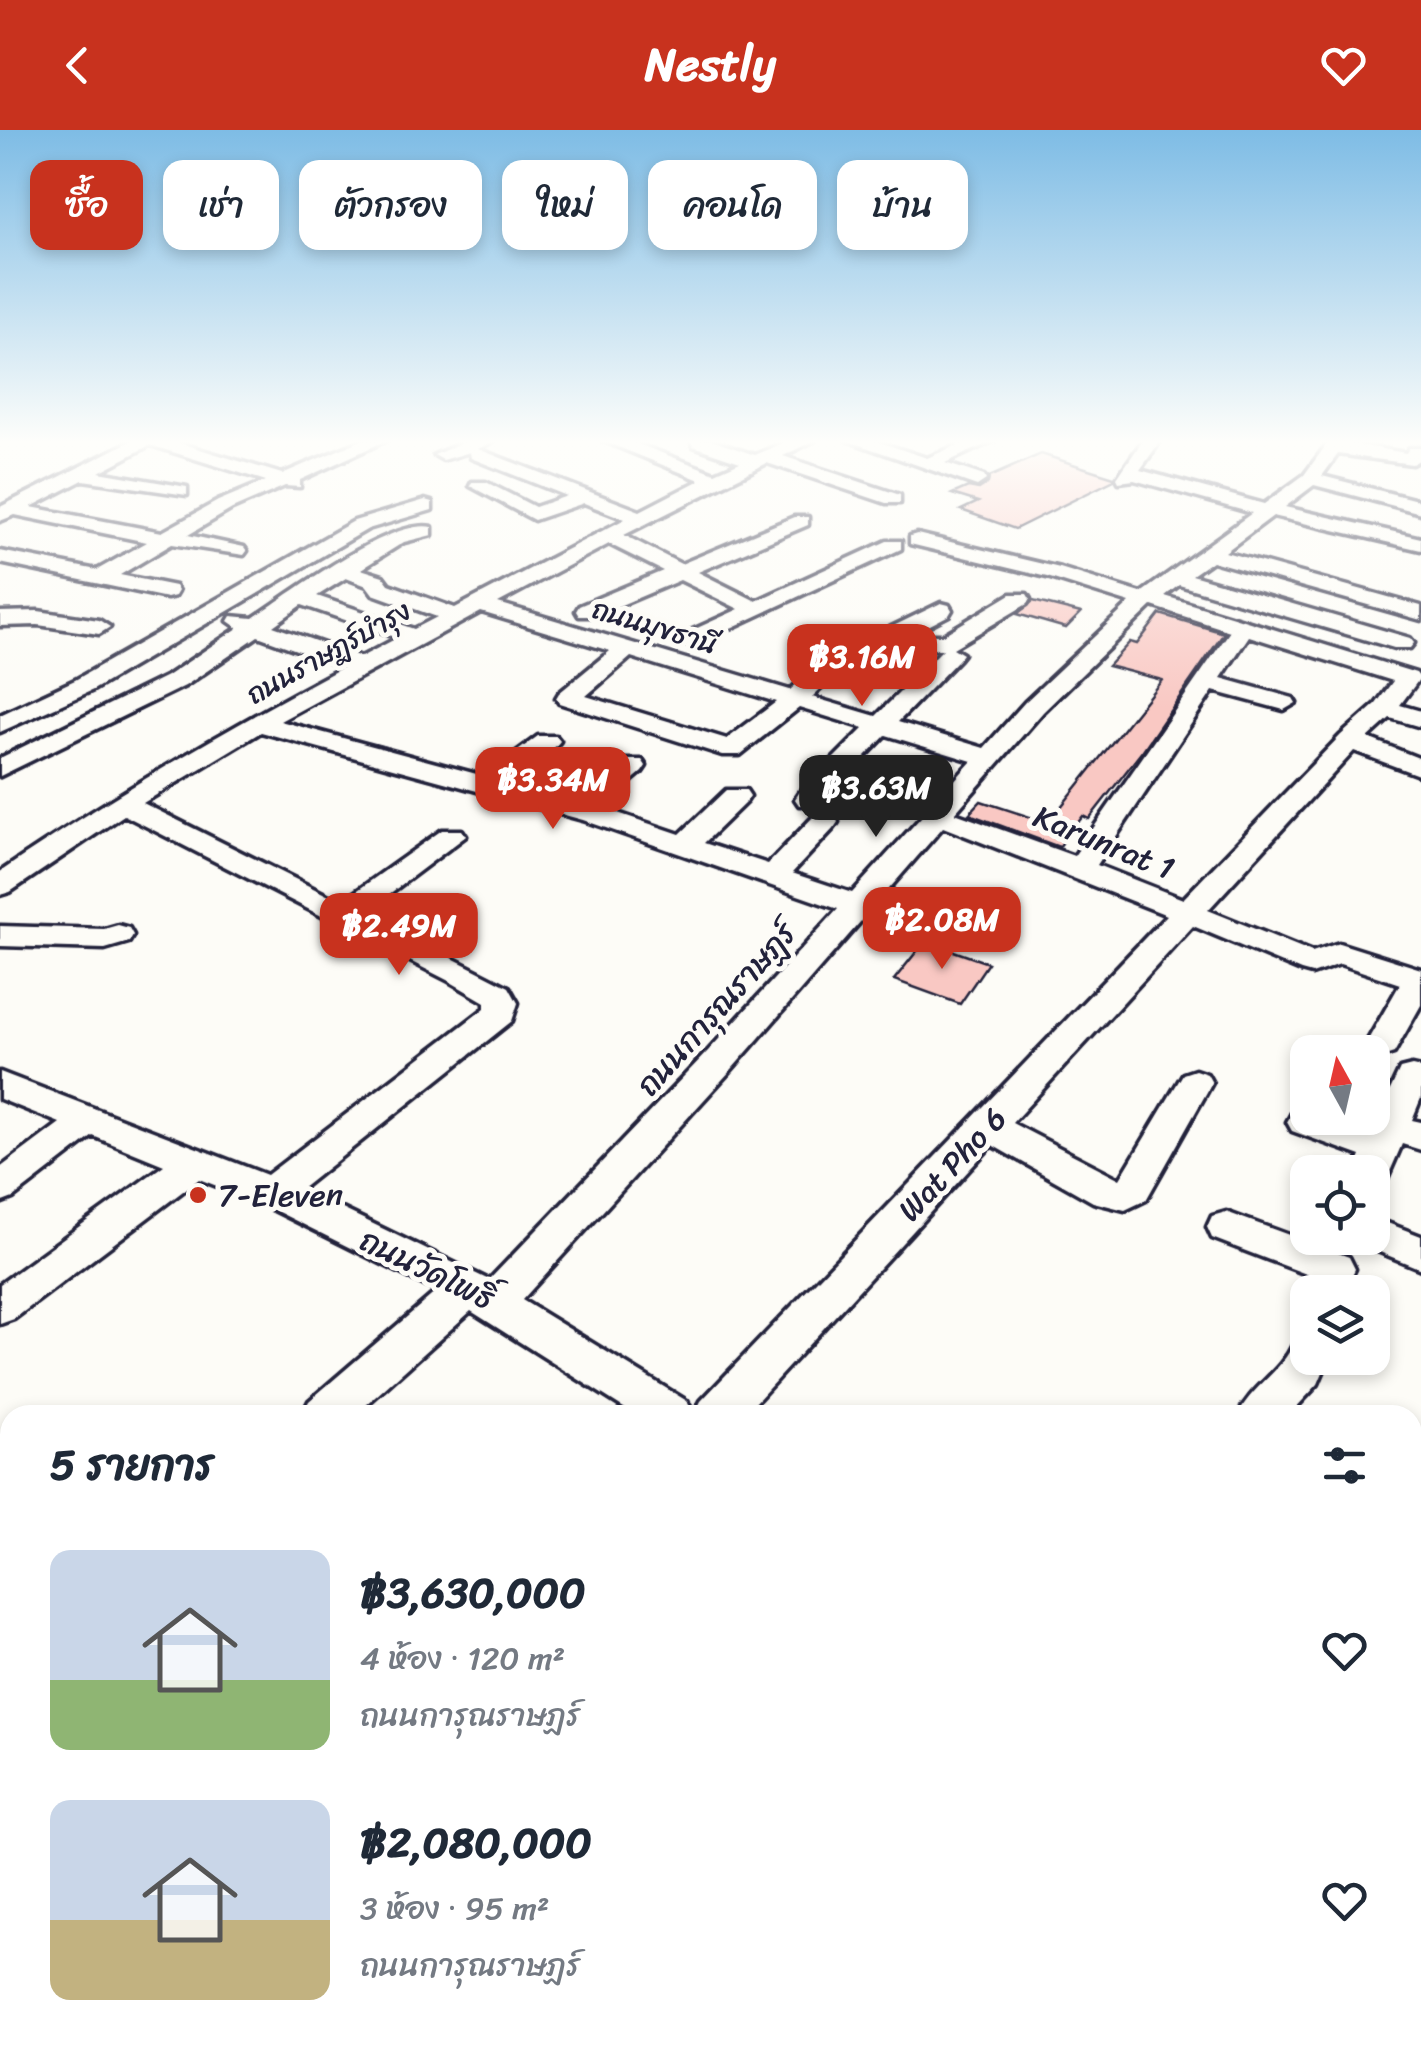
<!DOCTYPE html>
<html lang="th">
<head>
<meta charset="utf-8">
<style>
  :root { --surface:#fff; --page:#f6f6f7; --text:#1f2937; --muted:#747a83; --accent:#c8321e }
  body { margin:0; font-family:Sriracha,"Playpen Sans Thai",sans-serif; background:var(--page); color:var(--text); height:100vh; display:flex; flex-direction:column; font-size:38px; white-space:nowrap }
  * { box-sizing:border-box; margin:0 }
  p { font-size:32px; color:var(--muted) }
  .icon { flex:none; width:55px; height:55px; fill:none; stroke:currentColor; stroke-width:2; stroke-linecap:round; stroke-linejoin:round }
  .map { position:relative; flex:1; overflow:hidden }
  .panel { position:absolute; left:0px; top:1275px; width:1422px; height:640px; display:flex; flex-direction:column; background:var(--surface); border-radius:30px 30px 0 0; box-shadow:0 5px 15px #0003 }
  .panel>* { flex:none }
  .hud { position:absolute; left:30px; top:30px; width:1362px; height:90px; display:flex; gap:20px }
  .needle { width:65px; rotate:352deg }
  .controls { position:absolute; left:1290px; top:905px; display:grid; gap:20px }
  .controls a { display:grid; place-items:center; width:100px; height:100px; border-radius:20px; background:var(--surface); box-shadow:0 5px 15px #0003; font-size:50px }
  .price { position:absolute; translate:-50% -85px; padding:0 22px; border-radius:20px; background:var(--accent); color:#fff; font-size:32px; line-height:65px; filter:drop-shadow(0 2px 5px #0008) }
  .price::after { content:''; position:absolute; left:50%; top:60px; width:30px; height:22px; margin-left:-15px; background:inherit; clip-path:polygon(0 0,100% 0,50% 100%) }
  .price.current { background:#222; color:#fff }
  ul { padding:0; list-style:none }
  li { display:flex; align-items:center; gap:30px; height:250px; padding:0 50px }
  li span { display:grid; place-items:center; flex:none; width:280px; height:200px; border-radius:20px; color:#555 }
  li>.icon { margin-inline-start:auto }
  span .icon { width:120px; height:120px; fill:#fffc; stroke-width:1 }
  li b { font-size:42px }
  h2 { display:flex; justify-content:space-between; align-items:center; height:120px; padding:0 50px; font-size:42px }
  .tag { padding:0 35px; border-radius:20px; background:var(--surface); box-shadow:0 5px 15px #0003; font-size:35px; line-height:90px }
  .tag.current { background:var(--accent); color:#fff }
  header { display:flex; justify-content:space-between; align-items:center; height:130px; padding:0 50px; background:var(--accent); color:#fff; font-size:45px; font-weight:700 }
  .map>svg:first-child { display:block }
</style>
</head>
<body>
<header><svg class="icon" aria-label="back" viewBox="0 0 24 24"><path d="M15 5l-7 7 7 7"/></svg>Nestly<svg class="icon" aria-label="heart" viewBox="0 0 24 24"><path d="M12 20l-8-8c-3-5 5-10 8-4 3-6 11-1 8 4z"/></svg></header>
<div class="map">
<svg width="1421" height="1915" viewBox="0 0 1421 1915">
  <rect width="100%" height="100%" fill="#fdfcf7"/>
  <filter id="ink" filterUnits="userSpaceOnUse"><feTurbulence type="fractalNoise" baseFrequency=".01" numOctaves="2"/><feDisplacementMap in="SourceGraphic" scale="20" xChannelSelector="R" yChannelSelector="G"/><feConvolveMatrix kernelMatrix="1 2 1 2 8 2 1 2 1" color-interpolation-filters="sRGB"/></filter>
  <g filter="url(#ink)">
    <path fill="#f9c8c3" stroke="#22223b" stroke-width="2.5" d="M1041,324L1114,347V350L1015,399L961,380L978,372L952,364L968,357L979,359L988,353L989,347Z
      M1033,471L1081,483L1066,498L1017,484Z
      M1160,484L1224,503L1143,620L1089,689L1083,686L1059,717L969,684L981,671L1048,693L1162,550L1108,536L1130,512L1137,514Z
      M925,811L988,833L960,874L894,850Z"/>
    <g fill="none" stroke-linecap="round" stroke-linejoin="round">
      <g stroke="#22223b" stroke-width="7">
        <path id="minor" d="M133,310H170L282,344L362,310H387L300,350V357L285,356L232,379L188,405L244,417L247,421L244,425L172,414L120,445L175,456L178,461L175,466L167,468L0,433V421L97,440L147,412L15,385L0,391V377ZM150,315L266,351L218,371L162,402L31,377L83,350L187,365V357L99,342Z
          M468,310H495L478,319L640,381L700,350L601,310H627L715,343L740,332L693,316L691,310H711L755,325L790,310H815L783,326L900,365V373H886L767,333L624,405L681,434L794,387H808V395L698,442L756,471L887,411H901V419L692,516L684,514L681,509L684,504L739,479L680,450L595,486H579L576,481L579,476L663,441L609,414L498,473L790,560L849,506L877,504L941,473L949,475L952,480L949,485L911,505H943L1011,464H1027L1030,469L1027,474L953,518L963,524L959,529L898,592L984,618L1025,572L1130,473L1047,447L910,414V406L917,404L1060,438L1141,463L1252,383L1134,350L1119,352L1117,348L1143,310H1161L1140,340L1264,374L1304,345L1330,310L1406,323L1409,318H1421V329L1412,334L1338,324L1322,346L1421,371V383L1314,355L1285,377L1421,408V420L1273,386L1225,422L1421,476V490L1212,431L1192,445L1410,508L1414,513L1410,518H1394L1179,455L1165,466L1416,543L1420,548L1400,575L1421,581V597L1390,588L1368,608L1421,629V646L1354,621L1208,780L1312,822L1339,813L1421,839V875L1394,923L1382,927L1370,922L1365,915L1400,854L1340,834L1312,844L1301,841L1193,796L1012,993L1120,1049L1183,944L1195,940L1207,944L1212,953L1146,1070L1125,1080L1093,1072L992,1015L744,1285H694L701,1271L1167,785L943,697L732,939L522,1170L687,1271L694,1285H635L471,1181L355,1285H302L309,1271L437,1161L258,1072L199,1049L14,1189L0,1194V1154L164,1035L93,1006L13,1068L0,1073V1038L60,993L0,969V942L267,1045L485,878V872L449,851L124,685L10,762L0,765V742C110,667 225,600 343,537L258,506L185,556L0,646V628L167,546L238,498L228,491L231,486L253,488C290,464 390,388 432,397V405L404,412L361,439L383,446L389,454L455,478L625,389L584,373L534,390L470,356L472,352H486L535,377L567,366L471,328L470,322L443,330L434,325ZM346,448L367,456L373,464L437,487L414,499L317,466ZM302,475L397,508L361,527L273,496ZM1152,476L1230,501L1074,726L955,683L1043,582ZM481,482L610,521L559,563L556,568L559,573L722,625H740L799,578L864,598L799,663L795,669L799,675H819L886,605L972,631L852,763L792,743L834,698L838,692L834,686H814L768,734L704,713L746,672L750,666L746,660H726L680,704L600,677L642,642L646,636L642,630H624L575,671L509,653L556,616L560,611L556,606H538L484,646L280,591ZM1249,506L1393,551L1376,574L1341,605L1183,769L1097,735L1213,561L1284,580L1296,573L1293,568L1221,548ZM863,518L943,519L876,586L812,567ZM631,527L776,572L727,609L586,566ZM261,602L583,690L838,779L708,921L489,1150L301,1059L512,891L518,873L509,857L364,783L466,706L462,700H442L341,772L143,673Z
          M846,310H873L927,328L970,310H995L945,333L984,346L986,350L977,356Z
          M425,370L432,372V380L368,399L93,560L0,602V585L75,550L354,391Z
          M38,481L99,490L110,497L99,504L38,495L0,496V482Z
          M118,795L129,798L133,805L129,812L105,819L0,816V796L104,799Z
          M1412,936L1421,938V968L1412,990L1421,992V1020L1402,1014L1385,1053L1372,1057V1042H1354L1361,1026L1292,1001L1287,992L1292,983L1305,979L1308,988H1332L1371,1001L1400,939Z
          M1226,1082L1349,1127L1355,1139L1349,1151L1335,1155L1212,1108L1207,1097L1212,1086Z
          M1372,1087L1421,1106V1139L1358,1113L1355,1108H1372Z
          M1308,1210V1228H1329L1318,1254L1289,1285H1238C1251,1257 1280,1243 1293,1215Z
          M1421,1485V1555L1412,1552V1489Z
          M10,1533V1589L0,1593V1538Z
          M1421,1648V1716L1412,1719V1651Z
          M1412,1799L1421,1803V1864L1412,1861Z
          M487,1905H558L554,1915H483Z
          M1049,1905H1111L1107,1915H1045Z"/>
      </g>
      <use href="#minor" fill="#fdfcf7" fill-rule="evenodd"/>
    </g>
  </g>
  <linearGradient id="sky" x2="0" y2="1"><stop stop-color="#7ebce5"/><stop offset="0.54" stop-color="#fefefb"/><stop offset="1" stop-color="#fefefb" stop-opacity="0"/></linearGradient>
  <rect width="1421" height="578" fill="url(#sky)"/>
  <circle fill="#c8321e" stroke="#fdfcf7" stroke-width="4" cx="198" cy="1065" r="10"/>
  <g text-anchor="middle" stroke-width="10" stroke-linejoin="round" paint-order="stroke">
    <g font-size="28" fill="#22223b" stroke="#fdfcf7">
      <text transform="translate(655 496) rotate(17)" y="10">ถนนมุขธานี</text>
      <text transform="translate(328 522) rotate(-29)" y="10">ถนนราษฎร์บำรุง</text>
    </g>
    <g font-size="32" fill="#22223b" stroke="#fdfcf7">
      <text transform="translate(1104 712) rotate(22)" y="11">Karunrat 1</text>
      <text transform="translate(716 879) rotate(-48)" y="11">ถนนการุณราษฏร์</text>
      <text transform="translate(952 1034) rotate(-47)" y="11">Wat Pho 6</text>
      <text transform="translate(427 1139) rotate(26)" y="11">ถนนวัดโพธิ์</text>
    </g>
    <g font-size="32" fill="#22223b" stroke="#fdfcf7" text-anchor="start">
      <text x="218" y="1076">7-Eleven</text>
    </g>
  </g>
</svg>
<div class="controls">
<a><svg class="needle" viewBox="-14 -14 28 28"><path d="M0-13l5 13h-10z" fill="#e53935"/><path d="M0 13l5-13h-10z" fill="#747a83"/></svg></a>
<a><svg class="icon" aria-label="locate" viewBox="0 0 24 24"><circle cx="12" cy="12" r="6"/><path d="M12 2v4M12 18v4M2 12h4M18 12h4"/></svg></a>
<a><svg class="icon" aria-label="layers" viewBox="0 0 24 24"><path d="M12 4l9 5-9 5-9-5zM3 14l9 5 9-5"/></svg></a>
</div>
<b class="price" style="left:862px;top:579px">฿3.16M</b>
<b class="price" style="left:553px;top:702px">฿3.34M</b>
<b class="price current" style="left:876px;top:710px">฿3.63M</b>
<b class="price" style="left:942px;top:842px">฿2.08M</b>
<b class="price" style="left:399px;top:848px">฿2.49M</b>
<div class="hud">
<a class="tag current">ซื้อ</a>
<a class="tag">เช่า</a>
<a class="tag">ตัวกรอง</a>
<a class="tag">ใหม่</a>
<a class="tag">คอนโด</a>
<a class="tag">บ้าน</a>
</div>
<section class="panel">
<h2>5 รายการ<svg class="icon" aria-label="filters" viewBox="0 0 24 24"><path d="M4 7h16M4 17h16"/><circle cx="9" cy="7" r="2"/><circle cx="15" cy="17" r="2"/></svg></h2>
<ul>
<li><span style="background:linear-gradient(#c9d6e8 65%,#8fb573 0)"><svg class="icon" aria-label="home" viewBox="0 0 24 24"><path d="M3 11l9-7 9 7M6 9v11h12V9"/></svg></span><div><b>฿3,630,000</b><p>4 ห้อง · 120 m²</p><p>ถนนการุณราษฏร์</p></div><svg class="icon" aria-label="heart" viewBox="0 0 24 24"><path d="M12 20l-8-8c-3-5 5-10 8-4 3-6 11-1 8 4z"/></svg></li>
<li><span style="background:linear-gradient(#c9d6e8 60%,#c2b280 0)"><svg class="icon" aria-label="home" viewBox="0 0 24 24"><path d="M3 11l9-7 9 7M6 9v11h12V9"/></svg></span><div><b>฿2,080,000</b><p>3 ห้อง · 95 m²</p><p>ถนนการุณราษฏร์</p></div><svg class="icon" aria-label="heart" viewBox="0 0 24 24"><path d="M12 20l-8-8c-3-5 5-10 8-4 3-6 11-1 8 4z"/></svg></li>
</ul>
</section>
</div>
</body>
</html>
